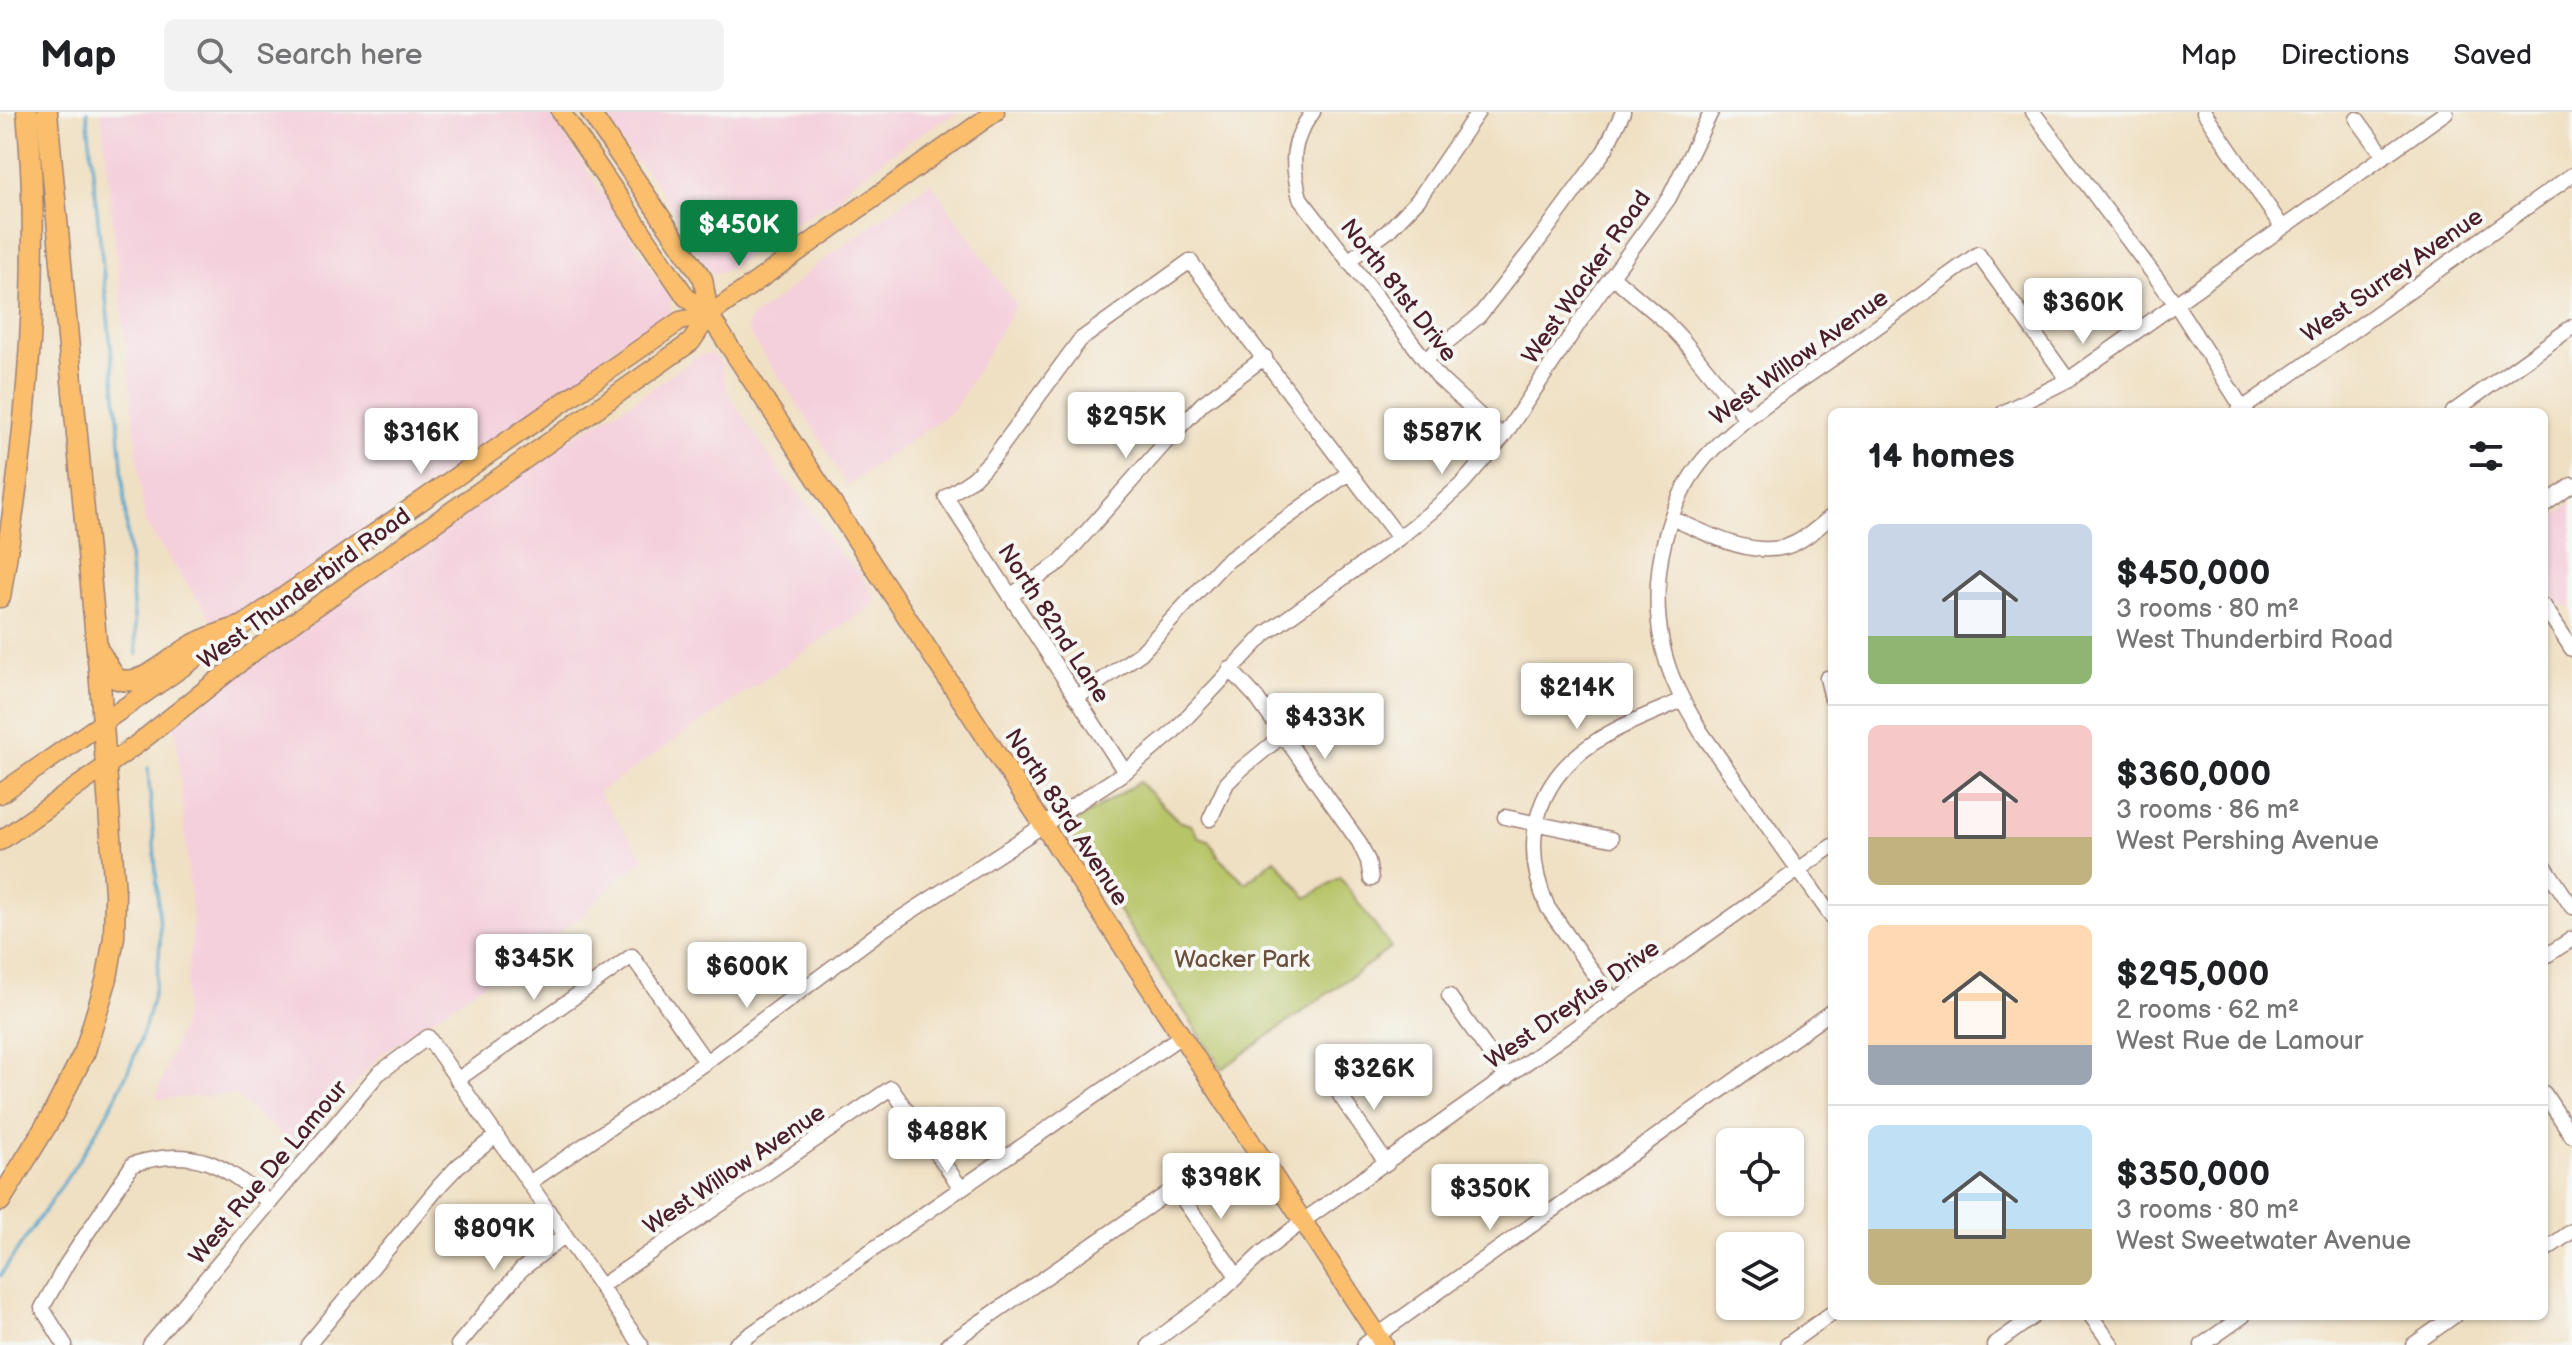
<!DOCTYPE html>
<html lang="en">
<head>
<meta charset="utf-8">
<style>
  :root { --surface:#fff; --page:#f2f2f2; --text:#202124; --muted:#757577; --line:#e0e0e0; --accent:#0b8043 }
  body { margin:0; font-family:"Balsamiq Sans",sans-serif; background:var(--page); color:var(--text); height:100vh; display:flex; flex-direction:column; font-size:30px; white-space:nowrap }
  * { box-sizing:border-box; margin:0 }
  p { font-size:26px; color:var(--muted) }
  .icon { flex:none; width:44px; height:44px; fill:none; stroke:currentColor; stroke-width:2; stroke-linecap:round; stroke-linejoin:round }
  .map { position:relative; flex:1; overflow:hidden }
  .details { position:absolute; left:1828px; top:296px; width:720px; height:912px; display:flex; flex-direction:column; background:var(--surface); border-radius:12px; box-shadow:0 2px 6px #0004 }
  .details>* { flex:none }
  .fabs { position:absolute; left:1716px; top:1016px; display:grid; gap:16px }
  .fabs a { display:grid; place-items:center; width:88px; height:88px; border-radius:12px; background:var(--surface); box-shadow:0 2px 6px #0004; font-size:40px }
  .price { position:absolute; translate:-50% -68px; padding:0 18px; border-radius:8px; background:#fff; color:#222; font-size:26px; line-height:52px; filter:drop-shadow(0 2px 4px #0008) }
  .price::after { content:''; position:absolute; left:50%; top:48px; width:24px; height:18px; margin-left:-12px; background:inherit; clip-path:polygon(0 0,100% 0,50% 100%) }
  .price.selected { background:var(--accent); color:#fff }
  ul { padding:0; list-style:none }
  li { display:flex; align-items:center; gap:24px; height:200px; padding:0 40px }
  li+li { border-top:2px solid var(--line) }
  li span { display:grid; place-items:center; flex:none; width:224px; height:160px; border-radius:12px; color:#555 }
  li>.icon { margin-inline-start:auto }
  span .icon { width:96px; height:96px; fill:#fffc; stroke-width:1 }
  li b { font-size:34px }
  h2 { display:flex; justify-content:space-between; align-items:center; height:96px; padding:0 40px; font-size:34px }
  header { display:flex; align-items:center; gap:48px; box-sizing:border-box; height:112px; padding:0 40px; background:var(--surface); border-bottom:2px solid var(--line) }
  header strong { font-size:38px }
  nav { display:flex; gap:44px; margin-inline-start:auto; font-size:28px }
  .search { width:560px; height:72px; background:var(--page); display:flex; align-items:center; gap:20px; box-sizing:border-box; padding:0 28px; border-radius:12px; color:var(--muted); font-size:30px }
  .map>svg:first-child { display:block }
</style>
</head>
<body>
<header>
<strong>Map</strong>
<div class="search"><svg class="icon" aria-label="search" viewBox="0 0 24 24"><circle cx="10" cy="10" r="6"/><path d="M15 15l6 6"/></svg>Search here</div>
<nav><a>Map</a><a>Directions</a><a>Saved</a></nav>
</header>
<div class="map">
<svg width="2572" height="1233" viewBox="0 0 2572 1233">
  <rect width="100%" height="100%" fill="#f6f6f2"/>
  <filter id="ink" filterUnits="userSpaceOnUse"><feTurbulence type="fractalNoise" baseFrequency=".0125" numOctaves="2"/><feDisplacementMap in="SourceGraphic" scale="16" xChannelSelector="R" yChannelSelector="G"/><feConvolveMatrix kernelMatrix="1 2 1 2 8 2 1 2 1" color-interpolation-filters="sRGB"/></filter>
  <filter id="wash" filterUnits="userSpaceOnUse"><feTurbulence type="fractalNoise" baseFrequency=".006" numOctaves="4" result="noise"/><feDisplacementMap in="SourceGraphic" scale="32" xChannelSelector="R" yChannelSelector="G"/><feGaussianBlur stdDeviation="1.8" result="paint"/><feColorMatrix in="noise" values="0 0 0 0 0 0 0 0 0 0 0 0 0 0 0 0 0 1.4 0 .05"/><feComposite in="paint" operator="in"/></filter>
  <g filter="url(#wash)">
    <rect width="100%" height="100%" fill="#f0e0c3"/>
    <path fill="#f4cfdc" d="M101,0H549L671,187V200L664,209L640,218L611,238L602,252L233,509L216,514L145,411Z
      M602,0H959L918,23L851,72L836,88L796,110L727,158L715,161L706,157L689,123L650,63L628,40Z
      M931,70L1016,193L954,298L847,374L813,315L749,221L747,212L752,205L783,183L808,160Z
      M707,242H712L720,249L728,281L784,365L810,395L838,439L861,463L874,483L876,486L872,494L598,681L645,747L617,768L581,805L379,944L299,1037L234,983L156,987L183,908L193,813L176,620L172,615L281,529L569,327L637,287L697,244Z
      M2572,391V496L2560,492L2544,469V411Z"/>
    <path fill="#b7c567" stroke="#807249" stroke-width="2" d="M1139,670L1179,709L1191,713L1199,725L1209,728L1221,748L1246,771L1275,747L1307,786L1340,765L1391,836L1222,957L1072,727L1071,718L1075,710Z"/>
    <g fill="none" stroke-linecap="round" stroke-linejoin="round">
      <path stroke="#4ea4ca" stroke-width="3" d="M87,0L118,304L137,543
        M0,1164C68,1061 153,962 160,833C161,815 158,796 157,778C155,738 151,697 148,656"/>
    </g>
  </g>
  <g filter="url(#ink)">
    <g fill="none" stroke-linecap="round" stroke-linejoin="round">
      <g stroke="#9d8077" stroke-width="17">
        <path id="minor" d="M1313,0C1290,30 1291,50 1300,86L1440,267L1503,325
          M2033,0L2175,191L2245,300
          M2204,0L2282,115
          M2357,7L2384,44
          M1348,149L1388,119L1418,88L1478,0
          M1612,164L1665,209L1682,227L1746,306
          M1425,248L1479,204L1536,132L1605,38L1623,0
          M2004,300L2068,268L2446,0
          M2238,300L2572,63
          M2453,300L2572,215
          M2544,393L2572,373
          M1671,406C1705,420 1747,445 1785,435C1803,430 1818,415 1832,404
          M1010,484L1060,450L1172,323L1203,291L1265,245
          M2544,494L2572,537
          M1230,557L1256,585L1359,730L1368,749L1371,767
          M1827,566L1832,587
          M1076,586L1141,541L1223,452L1350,360
          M1125,660L946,385L974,366L993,346L1080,228L1190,149L1399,426
          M1505,705L1611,727
          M1210,707L1227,671L1239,659L1283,623
          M2544,753L2572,795
          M1832,805L1701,620C1684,592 1668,563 1662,531C1649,466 1665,386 1713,337C1748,301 1789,277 1829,249C1879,214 1929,177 1978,142L2068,268
          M2544,845L2572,827
          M1449,884L1507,966
          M1614,890L1548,796C1520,733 1534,671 1592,632C1619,613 1652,602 1682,588
          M1332,966L1341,985L1387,1052
          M457,968L632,844L706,950
          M2544,981L2572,1024
          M529,1071L706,950L881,819L1125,660L1172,621L1265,522L1399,426L1432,399L1462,372L1503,325L1595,187L1669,86L1711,0
          M2544,1139L2572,1119
          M601,1174L891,976L961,1076
          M2091,1204L2112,1233
          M65,1233L42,1196L66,1153L133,1052C198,1034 221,1052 270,1091
          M150,1233L378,962L428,925L641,1233
          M308,1233L441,1072L458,1054L496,1024
          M458,1233L521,1158L565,1123
          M735,1233L1181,924
          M947,1233L1175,1076L1237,1164
          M1149,1233L1221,1180L1262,1141L1303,1109L1832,734
          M1364,1233L1832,899
          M1787,1233L1832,1201
          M1994,1233L2034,1204
          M2202,1233L2243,1204
          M2413,1233L2454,1204"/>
      </g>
      <g stroke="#9d8077" stroke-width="21">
        <path id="major" d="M561,0L686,185L709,203L1384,1233
          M590,0L703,167L709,203
          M0,682L680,209L709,203
          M0,729L136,633L262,533L691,230L709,203L995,0"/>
      </g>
      <g stroke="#9d8077" stroke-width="23">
        <path id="highway" d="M0,485C27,327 42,160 27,0
          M100,541L115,566C141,578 171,545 193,533C207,525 225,520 240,515
          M0,1089L52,1004L85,939L107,866L114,825L115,781L100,570L47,0"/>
      </g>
      <use href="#minor" stroke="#fff" stroke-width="14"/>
      <use href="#major" stroke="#fabe6d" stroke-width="18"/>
      <use href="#highway" stroke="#fabe6d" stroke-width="20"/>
    </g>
  </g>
  <g text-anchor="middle" stroke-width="8" stroke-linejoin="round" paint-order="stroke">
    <g font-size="24" fill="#4a1f2b" stroke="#f6f6f2">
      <text transform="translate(2392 163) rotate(-35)" y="8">West Surrey Avenue</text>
      <text transform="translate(1586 165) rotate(-55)" y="8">West Wacker Road</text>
      <text transform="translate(1399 178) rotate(52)" y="8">North 81st Drive</text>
      <text transform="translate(1799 245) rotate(-36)" y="8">West Willow Avenue</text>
      <text transform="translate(304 476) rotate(-36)" y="8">West Thunderbird Road</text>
      <text transform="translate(1054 511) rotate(57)" y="8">North 82nd Lane</text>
      <text transform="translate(1067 705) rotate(57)" y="8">North 83rd Avenue</text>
      <text transform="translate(1572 892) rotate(-35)" y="8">West Dreyfus Drive</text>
      <text transform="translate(734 1057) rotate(-34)" y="8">West Willow Avenue</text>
      <text transform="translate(268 1060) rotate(-50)" y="8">West Rue De Lamour</text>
    </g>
    <g font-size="24" fill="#6b513d" stroke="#f6f6f2">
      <text x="1242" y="855">Wacker Park</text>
    </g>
  </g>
</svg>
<div class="fabs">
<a><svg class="icon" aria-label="locate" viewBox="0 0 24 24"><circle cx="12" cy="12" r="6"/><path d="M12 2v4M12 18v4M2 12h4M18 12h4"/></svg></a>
<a><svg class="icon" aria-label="layers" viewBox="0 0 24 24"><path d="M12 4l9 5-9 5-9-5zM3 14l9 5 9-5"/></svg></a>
</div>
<b class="price selected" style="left:739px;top:156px">$450K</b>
<b class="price" style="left:2083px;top:234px">$360K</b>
<b class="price" style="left:1126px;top:348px">$295K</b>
<b class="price" style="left:421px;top:364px">$316K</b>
<b class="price" style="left:1442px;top:364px">$587K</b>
<b class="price" style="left:1577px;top:619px">$214K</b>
<b class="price" style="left:1325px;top:649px">$433K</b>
<b class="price" style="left:534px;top:890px">$345K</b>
<b class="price" style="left:747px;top:898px">$600K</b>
<b class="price" style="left:1374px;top:1000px">$326K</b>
<b class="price" style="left:947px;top:1063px">$488K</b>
<b class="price" style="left:1221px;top:1109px">$398K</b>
<b class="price" style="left:1490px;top:1120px">$350K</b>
<b class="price" style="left:494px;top:1160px">$809K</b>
<section class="details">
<h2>14 homes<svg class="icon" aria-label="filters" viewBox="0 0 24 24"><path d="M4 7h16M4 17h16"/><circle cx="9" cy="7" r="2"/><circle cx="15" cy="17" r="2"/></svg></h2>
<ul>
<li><span style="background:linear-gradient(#c9d6e8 70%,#8fb573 0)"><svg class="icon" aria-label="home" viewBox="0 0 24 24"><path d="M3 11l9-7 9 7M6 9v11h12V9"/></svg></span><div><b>$450,000</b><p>3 rooms · 80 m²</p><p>West Thunderbird Road</p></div></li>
<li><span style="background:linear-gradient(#f6c9c9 70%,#c2b280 0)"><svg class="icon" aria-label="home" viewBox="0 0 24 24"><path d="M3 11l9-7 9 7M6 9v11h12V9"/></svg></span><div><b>$360,000</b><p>3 rooms · 86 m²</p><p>West Pershing Avenue</p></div></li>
<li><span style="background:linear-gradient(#ffd9b3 75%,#9aa5b1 0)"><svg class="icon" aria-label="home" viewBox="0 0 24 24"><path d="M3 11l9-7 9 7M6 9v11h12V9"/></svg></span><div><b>$295,000</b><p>2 rooms · 62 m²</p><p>West Rue de Lamour</p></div></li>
<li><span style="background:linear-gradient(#bfe0f5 65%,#c2b280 0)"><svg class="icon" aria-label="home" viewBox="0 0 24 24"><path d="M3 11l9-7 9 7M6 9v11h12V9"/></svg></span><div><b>$350,000</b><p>3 rooms · 80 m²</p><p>West Sweetwater Avenue</p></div></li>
</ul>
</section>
</div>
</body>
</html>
